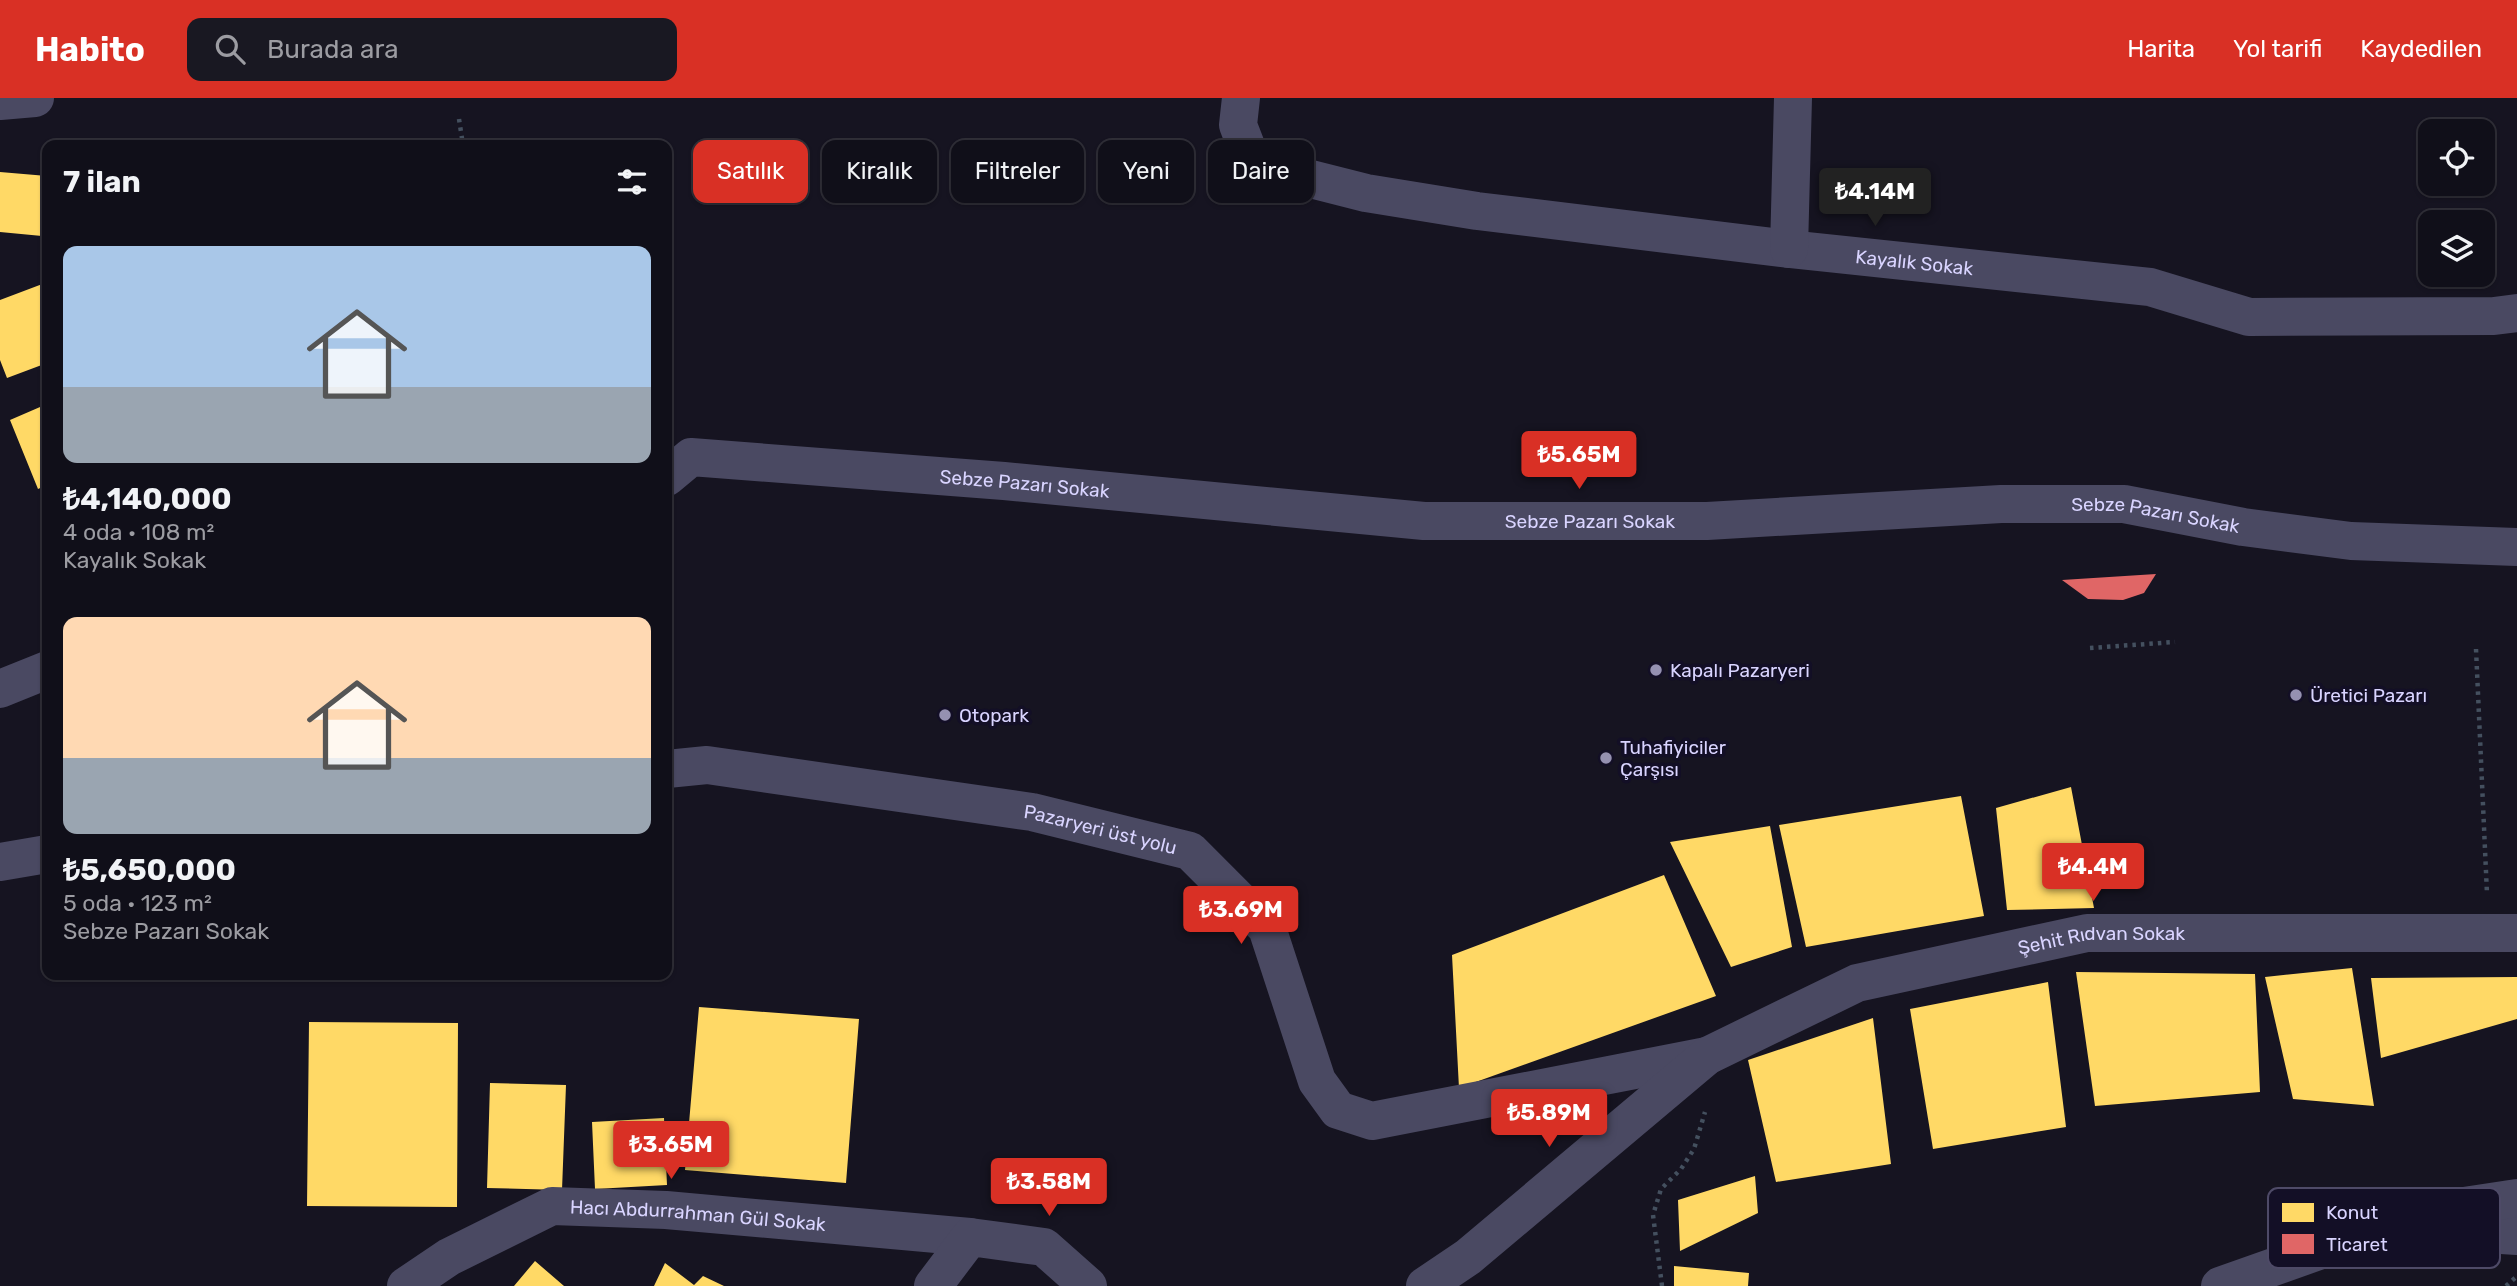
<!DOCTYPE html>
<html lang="tr">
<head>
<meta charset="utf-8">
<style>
  :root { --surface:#100f19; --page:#191822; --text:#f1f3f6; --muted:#9c9ca2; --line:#302f38; --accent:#d93025 }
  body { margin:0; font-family:Rubik,sans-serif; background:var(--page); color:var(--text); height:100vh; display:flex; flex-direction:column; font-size:26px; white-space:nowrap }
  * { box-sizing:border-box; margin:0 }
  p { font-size:23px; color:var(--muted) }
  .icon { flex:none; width:38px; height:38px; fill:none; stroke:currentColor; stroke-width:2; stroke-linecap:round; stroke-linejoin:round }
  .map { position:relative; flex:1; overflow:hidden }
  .side { position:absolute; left:42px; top:42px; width:630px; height:840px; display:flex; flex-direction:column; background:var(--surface); border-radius:14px; box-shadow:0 2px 5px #0004,0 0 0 2px var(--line) }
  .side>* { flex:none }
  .hud { position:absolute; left:693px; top:42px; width:665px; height:63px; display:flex; gap:14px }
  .tools { position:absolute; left:2418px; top:21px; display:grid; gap:14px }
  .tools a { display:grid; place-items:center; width:77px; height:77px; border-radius:14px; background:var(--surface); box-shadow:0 2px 5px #0004,0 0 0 2px var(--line); font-size:35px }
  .price { position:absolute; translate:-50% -60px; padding:0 16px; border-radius:7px; background:var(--accent); color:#fff; font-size:23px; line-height:46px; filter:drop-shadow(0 2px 4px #0008) }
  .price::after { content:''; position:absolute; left:50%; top:42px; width:21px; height:16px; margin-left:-10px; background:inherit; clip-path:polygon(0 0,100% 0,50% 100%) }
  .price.active { background:#222; color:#fff }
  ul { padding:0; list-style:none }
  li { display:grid; align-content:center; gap:14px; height:371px; padding:0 21px }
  li span { display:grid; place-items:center; height:217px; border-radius:14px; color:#555 }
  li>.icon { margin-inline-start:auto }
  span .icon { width:126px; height:126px; fill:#fffc; stroke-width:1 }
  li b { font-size:30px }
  h2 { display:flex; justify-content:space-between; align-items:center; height:84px; padding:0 21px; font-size:30px }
  .chip { padding:0 24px; border-radius:14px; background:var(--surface); box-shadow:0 2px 5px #0004,0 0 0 2px var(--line); font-size:24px; line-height:63px }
  .chip.active { background:var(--accent); color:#fff }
  header { display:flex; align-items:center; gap:42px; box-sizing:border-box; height:98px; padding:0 35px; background:var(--accent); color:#fff }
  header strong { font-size:33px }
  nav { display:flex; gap:38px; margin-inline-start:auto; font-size:24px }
  .search { width:490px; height:63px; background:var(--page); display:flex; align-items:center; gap:18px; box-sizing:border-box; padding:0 24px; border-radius:14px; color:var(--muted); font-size:26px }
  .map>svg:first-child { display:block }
</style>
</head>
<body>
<header>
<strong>Habito</strong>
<div class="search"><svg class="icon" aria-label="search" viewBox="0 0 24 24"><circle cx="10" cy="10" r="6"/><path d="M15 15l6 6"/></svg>Burada ara</div>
<nav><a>Harita</a><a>Yol tarifi</a><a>Kaydedilen</a></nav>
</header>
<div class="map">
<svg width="2517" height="1188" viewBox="0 0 2517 1188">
  <rect width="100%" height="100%" fill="#161421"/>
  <path fill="#ffd966" d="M0,74L47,78L42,138L0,134Z
    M45,185L47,265L7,280L0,262V202Z
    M47,306V387L38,391L10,322Z
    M2071,689L2094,810L2007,812L1996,710Z
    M1961,698L1984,818L1806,849L1779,727Z
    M1770,728L1792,849L1731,869L1670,744Z
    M1664,777L1716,898L1459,990L1452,857Z
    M2352,870L2374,1008L2293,1001L2265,879Z
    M2076,874L2255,876L2260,994L2095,1008Z
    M2517,879V921L2381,960L2371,880Z
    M2048,884L2066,1029L1933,1051L1910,911Z
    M699,909L859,921L846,1085L685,1072Z
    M1873,920L1891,1066L1776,1084L1748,962Z
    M309,924L458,925L457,1109L307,1108Z
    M490,985L566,987L562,1092L487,1090Z
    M664,1020L667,1087L595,1091L592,1024Z
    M1755,1078L1758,1115L1680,1153L1678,1102Z
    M535,1163L564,1188H514Z
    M665,1165L694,1187L703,1178L724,1188H654Z
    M1674,1168L1749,1175L1748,1188H1674Z"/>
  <path fill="#e06666" d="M2156,476L2144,495L2123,502L2088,501L2062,482Z"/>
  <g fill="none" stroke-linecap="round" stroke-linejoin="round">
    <path stroke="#44505f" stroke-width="4.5" stroke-dasharray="3.5 5" stroke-linecap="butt" d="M459,21L463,47
      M2090,550L2175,544
      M2476,551L2487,796
      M1662,1188L1653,1117L1661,1091L1681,1071L1694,1051L1705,1014
      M2506,1188L2516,1179"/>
    <g stroke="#4a4962" stroke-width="38">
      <path id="s1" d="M1241,0L1238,27L1248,53L1271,71L1366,95L1477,113L1789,151L2150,189L2249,219L2494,218L2517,215"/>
      <path d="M1789,151L1793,0"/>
      <path id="s2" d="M667,379L691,359L1004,383L1424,423H1707L2001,406H2124L2243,429L2351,443L2517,449"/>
      <path d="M0,591L47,572"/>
      <path id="s3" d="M667,671L707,667L1032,714L1190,753L1267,830L1317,983L1338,1012L1372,1023L1707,958"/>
      <path d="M0,764L47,756"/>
      <path d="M2424,1132L2517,1138"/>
      <path id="s4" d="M406,1188L449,1159L552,1108L666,1112L970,1139"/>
      <path d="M2220,1188L2431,1113L2517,1100"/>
    </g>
    <g stroke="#4a4962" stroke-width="38">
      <path d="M0,3L35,0"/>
      <path d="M933,1188L970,1139L1044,1149L1088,1188"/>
      <path id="s5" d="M1425,1188L1468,1159L1707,958L1857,885L2087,835H2517"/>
    </g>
  </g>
  <g fill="#9591b1" stroke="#130f26" stroke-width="2.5">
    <circle cx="1656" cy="572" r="7"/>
    <circle cx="2296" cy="597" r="7"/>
    <circle cx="945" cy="617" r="7"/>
    <circle cx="1606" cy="660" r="7"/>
  </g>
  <g text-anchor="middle" stroke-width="7" stroke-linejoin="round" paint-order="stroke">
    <g font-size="19" fill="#d9d4ff" stroke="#130f26">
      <text dy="7" stroke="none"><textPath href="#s1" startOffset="735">Kayalık Sokak</textPath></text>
      <text dy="7" stroke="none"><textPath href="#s2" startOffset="366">Sebze Pazarı Sokak</textPath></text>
      <text dy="7" stroke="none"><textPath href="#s2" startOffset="1500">Sebze Pazarı Sokak</textPath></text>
      <text dy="7" stroke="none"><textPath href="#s2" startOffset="933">Sebze Pazarı Sokak</textPath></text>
      <text dy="7" stroke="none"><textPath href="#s3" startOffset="439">Pazaryeri üst yolu</textPath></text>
      <text dy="7" stroke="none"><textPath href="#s5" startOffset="780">Şehit Rıdvan Sokak</textPath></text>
      <text dy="7" stroke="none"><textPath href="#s4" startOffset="313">Hacı Abdurrahman Gül Sokak</textPath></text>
    </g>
    <g font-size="19" fill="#d9d4ff" stroke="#130f26" text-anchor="start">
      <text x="1670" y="579">Kapalı Pazaryeri</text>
      <text x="2310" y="604">Üretici Pazarı</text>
      <text x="959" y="624">Otopark</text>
      <text x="1620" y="656">Tuhafiyiciler<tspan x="1620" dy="22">Çarşısı</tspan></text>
    </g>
  </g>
  <rect x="2268" y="1090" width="232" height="80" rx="10" fill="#130f26" stroke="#4e4a67" stroke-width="2"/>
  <rect x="2282" y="1105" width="32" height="19" fill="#ffd966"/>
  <rect x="2282" y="1136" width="32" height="20" fill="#e06666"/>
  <g font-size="19" fill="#d9d4ff">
    <text x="2326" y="1121">Konut</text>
    <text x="2326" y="1153">Ticaret</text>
  </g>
</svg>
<div class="tools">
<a><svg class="icon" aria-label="locate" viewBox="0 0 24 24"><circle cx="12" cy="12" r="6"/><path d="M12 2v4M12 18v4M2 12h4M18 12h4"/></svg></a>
<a><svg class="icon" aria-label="layers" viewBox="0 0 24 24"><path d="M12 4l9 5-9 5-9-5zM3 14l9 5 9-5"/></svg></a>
</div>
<b class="price active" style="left:1875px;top:130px">₺4.14M</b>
<b class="price" style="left:1579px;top:393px">₺5.65M</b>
<b class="price" style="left:2093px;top:805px">₺4.4M</b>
<b class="price" style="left:1241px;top:848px">₺3.69M</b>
<b class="price" style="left:1549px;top:1051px">₺5.89M</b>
<b class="price" style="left:671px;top:1083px">₺3.65M</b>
<b class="price" style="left:1049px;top:1120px">₺3.58M</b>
<div class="hud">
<a class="chip active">Satılık</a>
<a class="chip">Kiralık</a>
<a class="chip">Filtreler</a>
<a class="chip">Yeni</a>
<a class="chip">Daire</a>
</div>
<section class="side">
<h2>7 ilan<svg class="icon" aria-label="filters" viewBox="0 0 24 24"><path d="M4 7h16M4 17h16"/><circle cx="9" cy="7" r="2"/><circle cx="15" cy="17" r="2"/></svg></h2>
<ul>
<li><span style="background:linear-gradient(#a9c7e8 65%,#9aa5b1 0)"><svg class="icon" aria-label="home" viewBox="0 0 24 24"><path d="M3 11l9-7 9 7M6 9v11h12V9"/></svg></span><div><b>₺4,140,000</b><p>4 oda · 108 m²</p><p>Kayalık Sokak</p></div></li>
<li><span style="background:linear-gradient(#ffd9b3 65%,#9aa5b1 0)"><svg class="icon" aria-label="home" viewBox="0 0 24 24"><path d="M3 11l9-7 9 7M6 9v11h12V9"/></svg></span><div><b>₺5,650,000</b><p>5 oda · 123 m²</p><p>Sebze Pazarı Sokak</p></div></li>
</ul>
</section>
</div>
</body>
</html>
